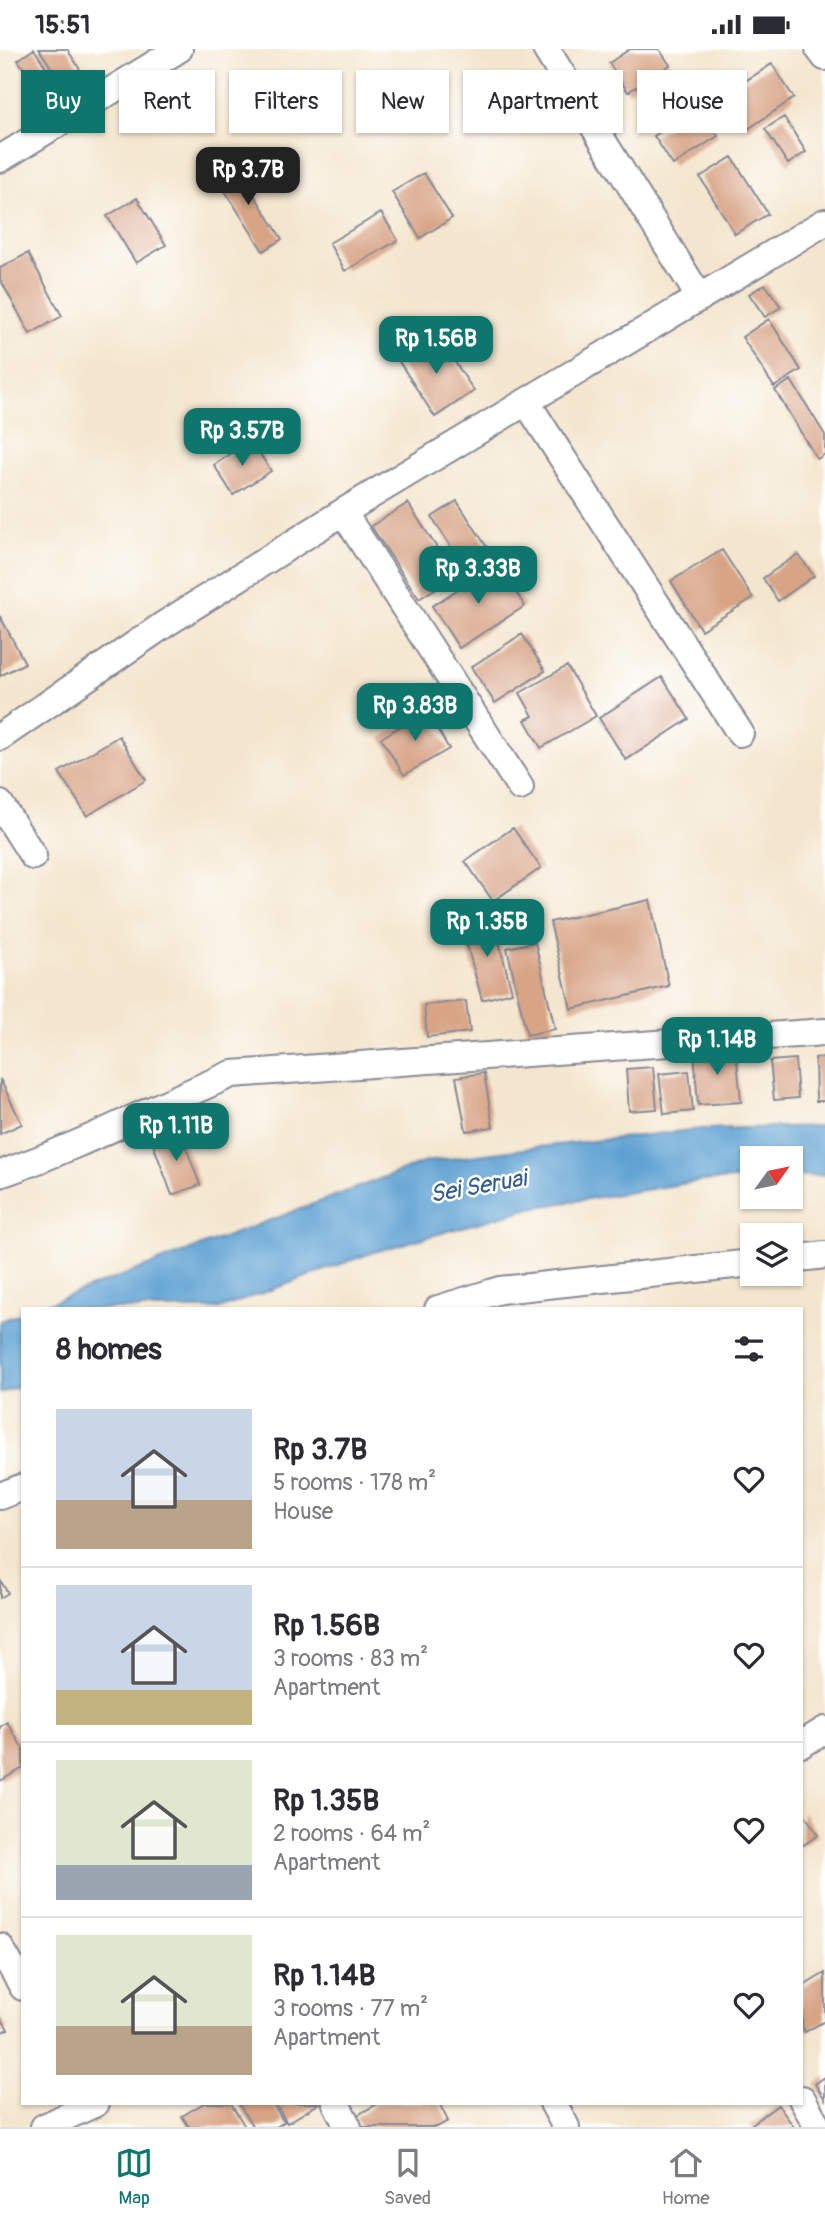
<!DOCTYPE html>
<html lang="en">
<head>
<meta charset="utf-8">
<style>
  :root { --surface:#fff; --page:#f7f7f7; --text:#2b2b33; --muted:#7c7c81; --line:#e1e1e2; --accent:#0f766e }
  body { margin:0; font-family:Pangolin,sans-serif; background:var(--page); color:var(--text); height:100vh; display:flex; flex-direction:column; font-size:26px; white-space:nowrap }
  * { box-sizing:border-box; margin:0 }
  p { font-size:23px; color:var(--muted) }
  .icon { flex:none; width:38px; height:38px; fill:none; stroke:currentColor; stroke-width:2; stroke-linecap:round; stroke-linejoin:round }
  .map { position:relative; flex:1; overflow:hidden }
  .details { position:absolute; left:21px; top:1258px; width:782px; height:798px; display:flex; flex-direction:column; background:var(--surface); border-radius:0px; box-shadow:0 2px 5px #0004 }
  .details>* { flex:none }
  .hud { position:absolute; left:21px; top:21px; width:784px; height:63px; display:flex; gap:14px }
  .needle { width:46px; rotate:57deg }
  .controls { position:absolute; left:740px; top:1097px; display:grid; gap:14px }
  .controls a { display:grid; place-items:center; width:63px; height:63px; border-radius:0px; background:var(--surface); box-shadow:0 2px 5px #0004; font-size:35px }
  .price { position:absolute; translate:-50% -60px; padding:0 16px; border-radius:14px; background:var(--accent); color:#fff; font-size:23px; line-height:46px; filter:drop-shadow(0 2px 4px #0008) }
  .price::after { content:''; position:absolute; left:50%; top:42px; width:21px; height:16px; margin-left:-10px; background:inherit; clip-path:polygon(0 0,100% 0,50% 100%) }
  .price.on { background:#222; color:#fff }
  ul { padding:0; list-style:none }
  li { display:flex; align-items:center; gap:21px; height:175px; padding:0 35px }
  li+li { border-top:2px solid var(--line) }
  li span { display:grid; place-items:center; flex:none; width:196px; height:140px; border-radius:0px; color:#555 }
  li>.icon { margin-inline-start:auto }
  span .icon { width:84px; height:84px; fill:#fffc; stroke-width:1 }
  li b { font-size:30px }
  h2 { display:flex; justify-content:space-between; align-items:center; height:84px; padding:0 35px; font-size:30px }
  .tag { padding:0 24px; border-radius:0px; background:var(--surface); box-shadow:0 2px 5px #0004; font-size:24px; line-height:63px }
  .tag.on { background:var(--accent); color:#fff }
  .status { display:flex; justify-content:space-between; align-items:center; height:49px; padding:0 35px; background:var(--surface); direction:ltr }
  .status svg { height:19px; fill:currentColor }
  .tabs { display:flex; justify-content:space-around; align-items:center; height:98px; border-top:2px solid var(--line); background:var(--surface); font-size:19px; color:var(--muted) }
  .tabs a { display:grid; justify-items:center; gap:4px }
  .tabs .on { color:var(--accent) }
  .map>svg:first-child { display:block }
</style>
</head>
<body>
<div class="status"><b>15:51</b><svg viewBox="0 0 49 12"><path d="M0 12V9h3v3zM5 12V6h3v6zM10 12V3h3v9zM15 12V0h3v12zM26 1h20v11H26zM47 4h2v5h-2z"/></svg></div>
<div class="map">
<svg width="825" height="2078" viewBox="0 0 825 2078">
  <rect width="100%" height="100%" fill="#fff"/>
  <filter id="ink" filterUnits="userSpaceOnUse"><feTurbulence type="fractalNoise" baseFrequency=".0143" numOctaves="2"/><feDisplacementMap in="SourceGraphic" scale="14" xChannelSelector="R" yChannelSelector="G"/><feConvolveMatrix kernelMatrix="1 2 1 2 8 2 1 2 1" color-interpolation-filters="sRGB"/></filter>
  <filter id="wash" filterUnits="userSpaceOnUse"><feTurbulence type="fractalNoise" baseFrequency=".00686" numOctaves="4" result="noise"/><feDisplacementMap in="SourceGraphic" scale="28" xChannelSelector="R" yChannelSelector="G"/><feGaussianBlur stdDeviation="1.57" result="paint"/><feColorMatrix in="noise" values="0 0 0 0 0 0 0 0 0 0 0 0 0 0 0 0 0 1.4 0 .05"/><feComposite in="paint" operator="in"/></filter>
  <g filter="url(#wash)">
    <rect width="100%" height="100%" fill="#f4e6ce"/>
    <path fill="#5da0d1" stroke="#3c6898" stroke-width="2" d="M825,1077V1126L791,1127V1110H752V1129L700,1132L531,1159L374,1203L219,1260H33L425,1113L538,1098L701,1080Z
      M23,1264V1336L0,1344V1272Z"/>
    <g id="blocks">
      <path fill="#d8a486" d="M34,0L49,23L33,34L18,11Z
        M39,0H67L81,22L62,35Z
        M630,0H659L670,16L628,43L609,14Z
        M772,15L794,49L748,80L725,45Z
        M699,58L718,87L673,116L654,87Z
        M784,68L806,103L788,115L765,80Z
        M732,108L768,165L735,185L700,128Z
        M234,114L282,190L263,202L215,126Z
        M424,124L452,169L420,189L392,143Z
        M137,149L166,196L136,214L107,167Z
        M381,164L398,191L345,222L329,194Z
        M28,204L62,267L30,285L0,230V219Z
        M765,235L781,258L765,268L749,245Z
        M769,270L801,321L774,338L742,288Z
        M437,286L474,342L435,368L398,311Z
        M791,331L825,386V405L817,410L775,341Z
        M251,391L271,422L233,446L214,416Z
        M457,452L488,500L463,517L432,468Z
        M408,454L455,527L419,550L371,477Z
        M722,501L753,549L701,581L671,532Z
        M798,505L814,527L778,552L763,529Z
        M497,515L525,557L459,599L432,557Z
        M0,567L25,614L0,627Z
        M522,585L545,622L495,654L471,618Z
        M567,617L596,667L541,699L525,671L533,667L520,644Z
        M662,628L689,670L626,711L599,669Z
        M427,662L449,700L404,726L381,689Z
        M119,687L146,731L87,767L59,723Z
        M513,779L541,819L493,852L465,812Z
        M650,851L669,937L571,960L550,873Z
        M493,870L512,943L482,951L462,878Z
        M535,893L555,980L527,986L507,899Z
        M466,952L470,983L427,988L424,956Z
        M736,999L741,1053L698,1056L694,1003Z
        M825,1008V1052H816L815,1009Z
        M795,1010L798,1049L774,1051L770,1012Z
        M653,1018L657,1060L629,1062L626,1020Z
        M689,1022L693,1062L664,1065L659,1025Z
        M484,1024L493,1078L466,1082L456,1028Z
        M0,1030L22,1075L0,1085Z
        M180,1082L200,1136L172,1146L152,1092Z
        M0,1531L8,1544L0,1549Z
        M7,1673L23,1700V1719L0,1732V1678Z
        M802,1762L818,1786L802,1797Z
        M825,1924V1972L805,1983L802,1977V1938Z
        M0,1967L8,1980L0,1984Z
        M825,2028V2050L815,2035Z
        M204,2054H231L245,2078H189L182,2067Z
        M238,2054H272L284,2073L276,2078H253Z
        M275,2054H320L287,2074Z
        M379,2054H439L448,2072L437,2078H361L356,2067Z
        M778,2056L794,2078H748Z"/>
    </g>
  </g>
  <g filter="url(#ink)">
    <use href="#blocks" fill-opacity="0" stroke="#888a96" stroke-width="2"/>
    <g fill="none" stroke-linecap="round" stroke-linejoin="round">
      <g stroke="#888a96" stroke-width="30">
        <path id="minor" d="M546,0L700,249
          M819,0L825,8
          M0,110L179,0
          M527,354L740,684
          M343,463L520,738
          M0,688L165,575L343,463L825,173
          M0,755L33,807
          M0,1125C79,1098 154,1058 232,1025L825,983
          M791,1210L825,1206
          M438,1260L500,1241L752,1214
          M0,1447L23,1438
          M802,1695L825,1681
          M0,1898L23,1938
          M802,2050L818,2078
          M336,2054L348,2078
          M553,2054L566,2078
          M44,2078L96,2054"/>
      </g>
      <use href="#minor" stroke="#fff" stroke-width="26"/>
    </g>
  </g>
  <g text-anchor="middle" stroke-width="5" stroke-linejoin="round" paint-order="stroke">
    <g font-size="24" font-style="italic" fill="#355c8c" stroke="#fff">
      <text transform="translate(478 1137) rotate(-10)" y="8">Sei Seruai</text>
    </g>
  </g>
</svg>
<div class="controls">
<a><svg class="needle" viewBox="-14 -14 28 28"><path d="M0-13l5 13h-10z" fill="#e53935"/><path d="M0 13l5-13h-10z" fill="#7c7c81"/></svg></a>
<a><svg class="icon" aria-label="layers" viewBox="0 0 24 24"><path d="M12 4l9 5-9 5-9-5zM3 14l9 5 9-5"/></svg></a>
</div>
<b class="price on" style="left:248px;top:158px">Rp 3.7B</b>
<b class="price" style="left:436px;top:327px">Rp 1.56B</b>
<b class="price" style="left:242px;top:419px">Rp 3.57B</b>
<b class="price" style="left:478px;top:557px">Rp 3.33B</b>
<b class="price" style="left:415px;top:694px">Rp 3.83B</b>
<b class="price" style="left:487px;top:910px">Rp 1.35B</b>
<b class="price" style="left:717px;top:1028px">Rp 1.14B</b>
<b class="price" style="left:176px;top:1114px">Rp 1.11B</b>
<div class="hud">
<a class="tag on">Buy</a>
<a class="tag">Rent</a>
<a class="tag">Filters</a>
<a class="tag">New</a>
<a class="tag">Apartment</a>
<a class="tag">House</a>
</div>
<section class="details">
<h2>8 homes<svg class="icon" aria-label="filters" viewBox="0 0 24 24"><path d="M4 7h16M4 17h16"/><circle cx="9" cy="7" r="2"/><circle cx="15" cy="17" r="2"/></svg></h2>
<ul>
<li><span style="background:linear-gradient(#c9d6e8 65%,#b9a48a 0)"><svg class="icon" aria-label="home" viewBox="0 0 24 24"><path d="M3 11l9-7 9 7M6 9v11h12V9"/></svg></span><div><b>Rp 3.7B</b><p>5 rooms · 178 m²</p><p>House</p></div><svg class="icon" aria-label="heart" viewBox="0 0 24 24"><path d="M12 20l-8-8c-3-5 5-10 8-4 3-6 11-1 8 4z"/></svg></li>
<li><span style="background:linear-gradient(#c9d6e8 75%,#c2b280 0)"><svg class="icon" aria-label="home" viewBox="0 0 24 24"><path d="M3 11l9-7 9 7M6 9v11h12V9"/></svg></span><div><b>Rp 1.56B</b><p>3 rooms · 83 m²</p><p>Apartment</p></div><svg class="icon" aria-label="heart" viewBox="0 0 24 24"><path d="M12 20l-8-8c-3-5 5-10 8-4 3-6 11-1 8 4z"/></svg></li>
<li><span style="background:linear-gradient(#dfe7d0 75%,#9aa5b1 0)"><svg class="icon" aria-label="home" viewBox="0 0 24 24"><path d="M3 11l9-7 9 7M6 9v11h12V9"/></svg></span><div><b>Rp 1.35B</b><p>2 rooms · 64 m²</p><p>Apartment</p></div><svg class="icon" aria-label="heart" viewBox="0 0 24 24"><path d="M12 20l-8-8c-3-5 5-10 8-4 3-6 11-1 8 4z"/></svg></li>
<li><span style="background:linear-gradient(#dfe7d0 65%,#b9a48a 0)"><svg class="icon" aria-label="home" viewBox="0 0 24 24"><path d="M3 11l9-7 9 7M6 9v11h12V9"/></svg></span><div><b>Rp 1.14B</b><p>3 rooms · 77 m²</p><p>Apartment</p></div><svg class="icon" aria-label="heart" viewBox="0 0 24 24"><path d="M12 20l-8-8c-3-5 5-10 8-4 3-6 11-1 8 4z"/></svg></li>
</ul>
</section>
</div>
<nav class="tabs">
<a class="on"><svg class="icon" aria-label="map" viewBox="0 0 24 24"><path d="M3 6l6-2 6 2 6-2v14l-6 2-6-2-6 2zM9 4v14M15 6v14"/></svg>Map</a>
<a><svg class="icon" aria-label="saved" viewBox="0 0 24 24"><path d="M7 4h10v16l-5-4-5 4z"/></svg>Saved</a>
<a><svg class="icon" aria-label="home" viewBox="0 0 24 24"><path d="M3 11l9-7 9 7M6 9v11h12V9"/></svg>Home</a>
</nav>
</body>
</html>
